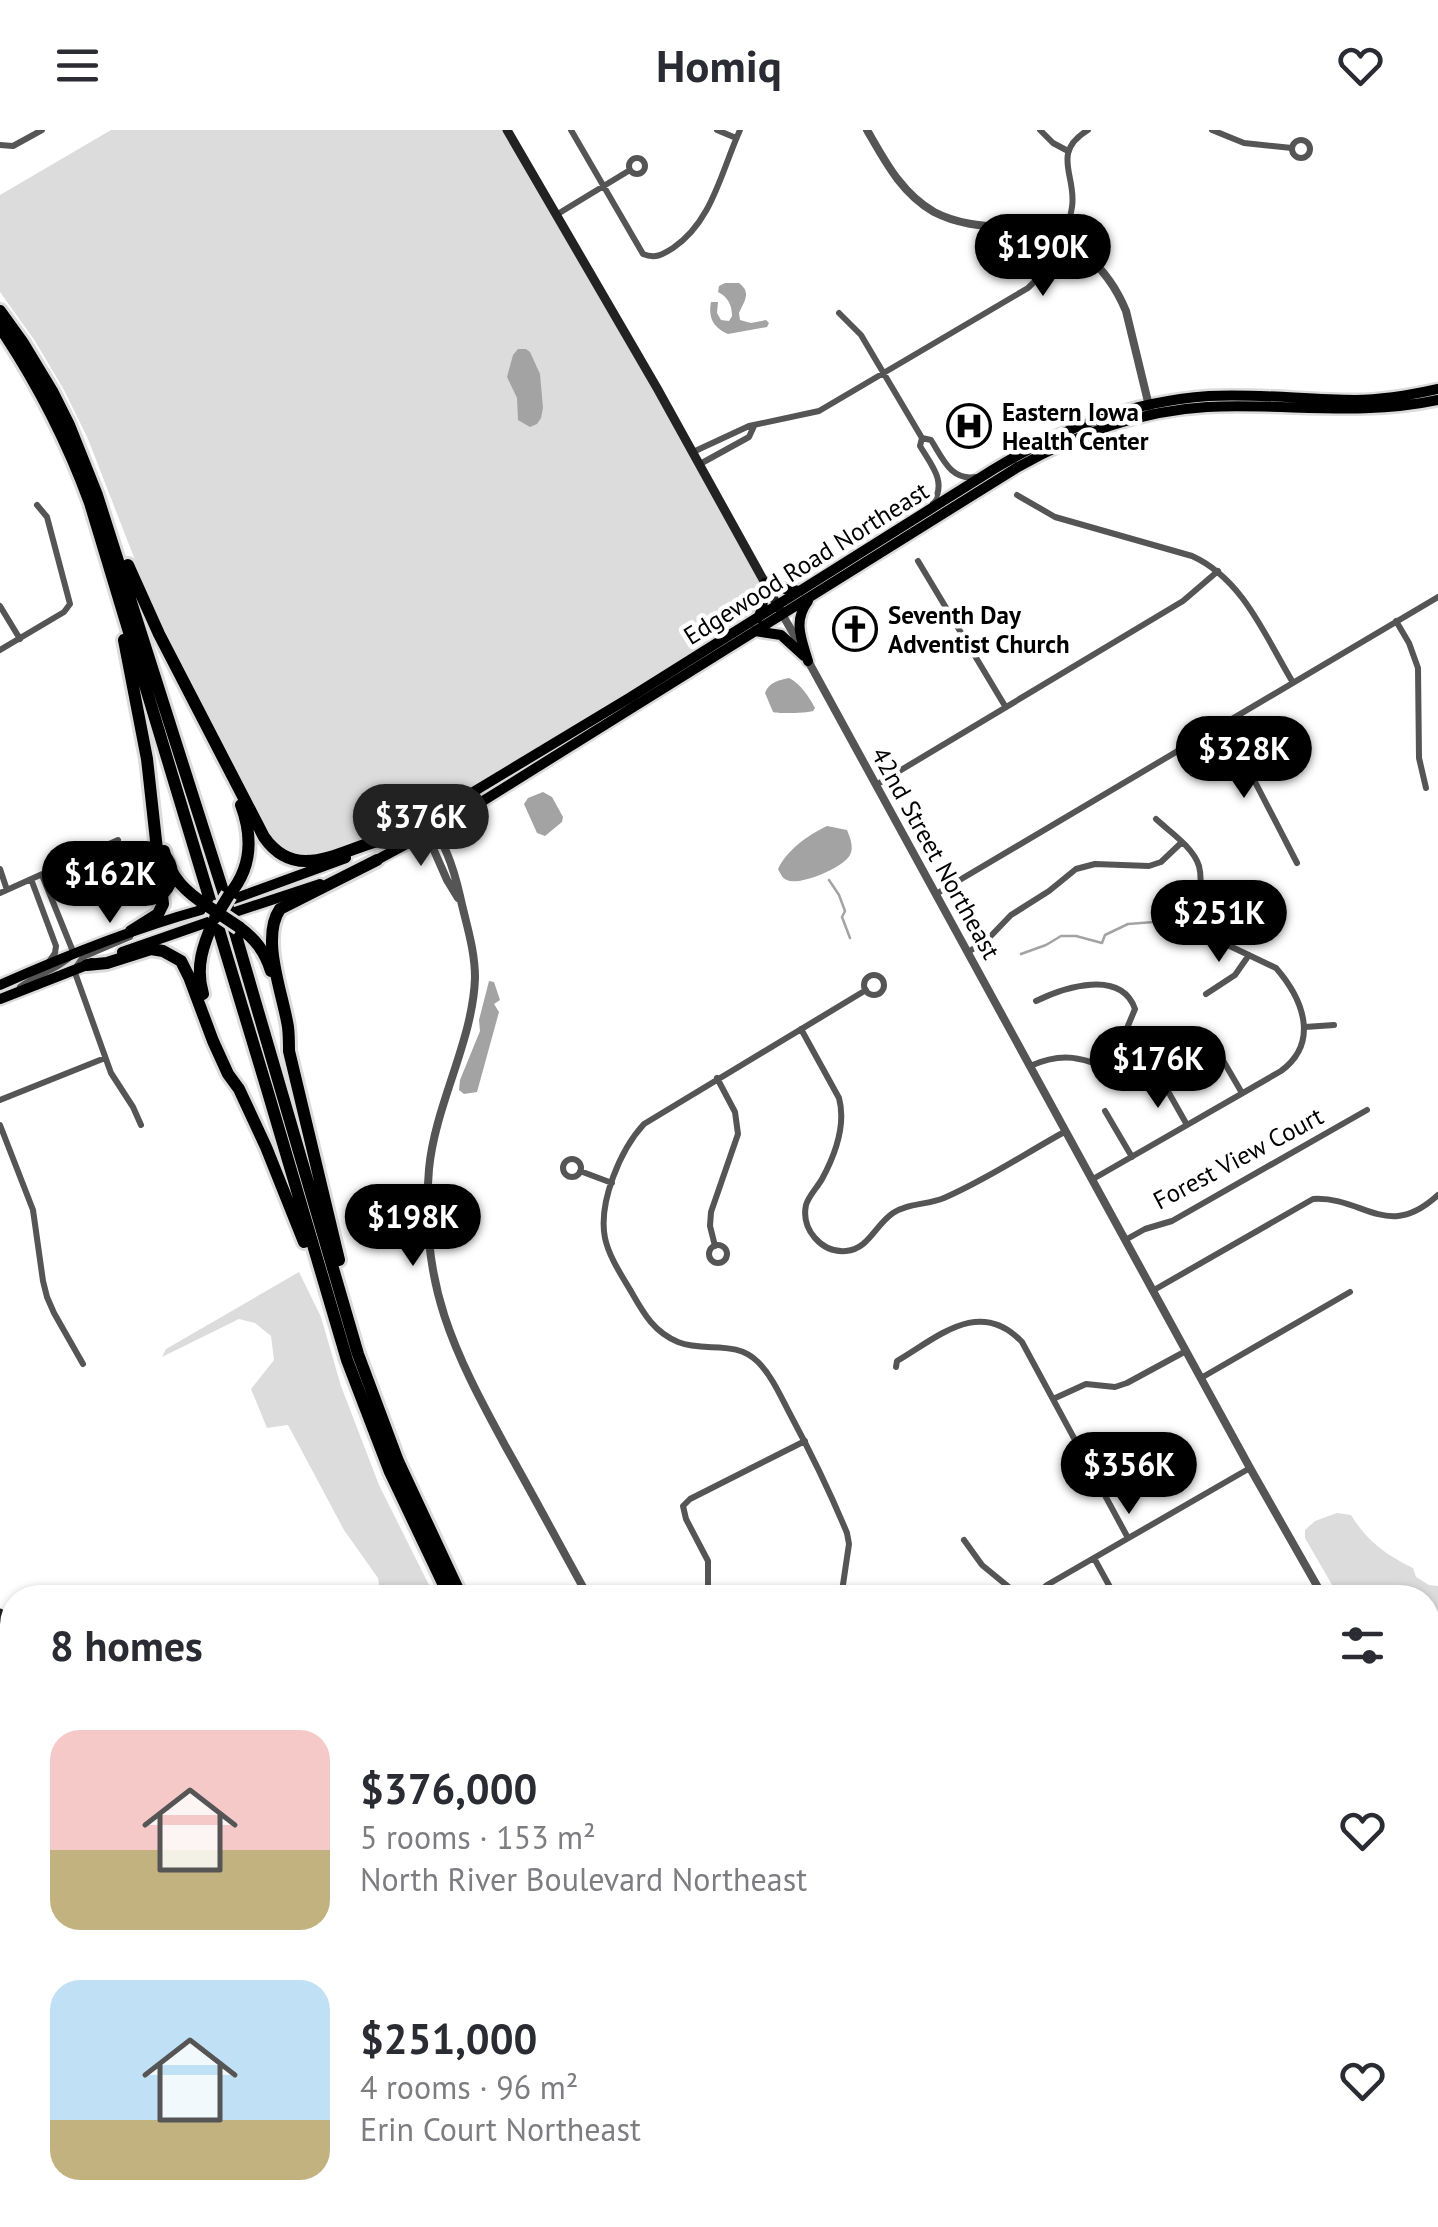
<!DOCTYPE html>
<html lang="en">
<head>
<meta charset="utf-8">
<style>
  :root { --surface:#fff; --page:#f7f7f7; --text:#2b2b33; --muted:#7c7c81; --accent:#000 }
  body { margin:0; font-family:"PT Sans",sans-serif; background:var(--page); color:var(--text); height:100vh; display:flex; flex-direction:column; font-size:38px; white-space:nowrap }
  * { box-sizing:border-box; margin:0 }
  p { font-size:32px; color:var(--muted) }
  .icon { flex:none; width:55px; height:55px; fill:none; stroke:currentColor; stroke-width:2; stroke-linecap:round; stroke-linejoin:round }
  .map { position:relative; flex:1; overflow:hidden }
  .drawer { position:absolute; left:0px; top:1455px; width:1440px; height:642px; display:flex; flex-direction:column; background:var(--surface); border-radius:40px 40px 0 0; box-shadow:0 2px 8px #0004 }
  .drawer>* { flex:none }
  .price { position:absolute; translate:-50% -85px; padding:0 22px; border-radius:35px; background:var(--accent); color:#fff; font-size:32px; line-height:65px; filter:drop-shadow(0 2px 5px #0008) }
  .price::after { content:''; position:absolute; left:50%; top:60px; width:30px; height:22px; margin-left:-15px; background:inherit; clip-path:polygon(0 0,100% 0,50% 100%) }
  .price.on { background:#222; color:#fff }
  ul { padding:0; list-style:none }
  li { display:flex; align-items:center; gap:30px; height:250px; padding:0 50px }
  li span { display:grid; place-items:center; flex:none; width:280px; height:200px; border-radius:30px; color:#555 }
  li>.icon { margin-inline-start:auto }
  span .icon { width:120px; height:120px; fill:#fffc; stroke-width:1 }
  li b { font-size:42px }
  h2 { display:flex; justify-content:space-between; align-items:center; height:120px; padding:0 50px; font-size:42px }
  header { display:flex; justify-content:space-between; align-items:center; height:130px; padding:0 50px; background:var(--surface); font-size:45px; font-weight:800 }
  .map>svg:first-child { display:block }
</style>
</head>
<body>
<header><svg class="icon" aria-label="menu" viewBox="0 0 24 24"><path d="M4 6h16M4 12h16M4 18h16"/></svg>Homiq<svg class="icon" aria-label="heart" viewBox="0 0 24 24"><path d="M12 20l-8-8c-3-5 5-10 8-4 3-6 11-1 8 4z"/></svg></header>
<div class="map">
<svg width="1438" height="2097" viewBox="0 0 1438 2097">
  <rect width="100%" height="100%" fill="#fff"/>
  <path fill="#dcdcdc" d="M111,0H507L778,476L430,688L322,730L272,718L161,497L88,309L64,260L35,211L0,162V65Z
    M299,1142L321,1187L341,1256L379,1355L435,1467H381L378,1448L344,1400L288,1295L267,1298L251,1259L274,1230L271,1206L255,1193L239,1189L162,1227L166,1219Z
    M1337,1383L1351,1385C1368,1412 1385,1424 1413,1438L1416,1447L1429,1455L1438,1456V1581L1428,1585V1468L1339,1467L1305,1408V1400L1315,1391Z
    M1119,2085H1308L1313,2097H1106Z"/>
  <path fill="#a3a3a3" d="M725,153H739C752,163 744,171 739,183L740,190L751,193L766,190L769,193L767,197L728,204C713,198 708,187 711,172H718L717,183L721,190L729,191L732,186C732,175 728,167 718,162L719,156Z
    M518,219H526L530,222L540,244L543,278L541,288L537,294L530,297L518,290L517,268L507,247L513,225Z
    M789,548C801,554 809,567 815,578L813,581C808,583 778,584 773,582L765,563C769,552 779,550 789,548Z
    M543,662L552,667L563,687L562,692L545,706L537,703L524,674L528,668Z
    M827,696L847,700C850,707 854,717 850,725C844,737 804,754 790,751C782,749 782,746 778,739C787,720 808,705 827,696Z
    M489,851L494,852L500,870L494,874L499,882L477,962L464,964L459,960L460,950L480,901L479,890Z"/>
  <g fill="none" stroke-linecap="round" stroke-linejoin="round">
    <path stroke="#a3a3a3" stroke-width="2.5" d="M829,750L839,765L845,781L842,787L850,808
      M1021,824L1046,815L1061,806H1076L1102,813L1105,805L1128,794L1154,792C1163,782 1174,778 1184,768
      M0,1620L12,1616
      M1428,1733L1438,1736"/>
    <g stroke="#dbdbdb" stroke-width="15">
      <path id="primary" d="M808,471C793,491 801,508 808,531
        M758,488L762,479L765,453L785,459L800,461
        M755,501L781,505L804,526
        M389,709L430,688L629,568L994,339C1063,298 1128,272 1209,266C1257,263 1306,270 1355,270C1383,270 1411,265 1438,259
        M373,732L462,684L1018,337C1078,304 1138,281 1207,277C1286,273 1360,287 1438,270
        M231,770L346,728
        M235,782L320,754
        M122,822L214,790
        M0,855C65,826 132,799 201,780
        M0,869L92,833"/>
    </g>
    <g stroke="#dbdbdb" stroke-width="18">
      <path id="motorway" d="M0,181L23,213L52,261L69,295L97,365L223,761L358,1224L398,1331L462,1468
        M0,197C37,252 67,310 90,373L267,959L347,1230L390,1342L450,1468
        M128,435L159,504L264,707C299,757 346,715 393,707
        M124,510L147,629L163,774L158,784L131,801
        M164,721C170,748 187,763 209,777
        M229,765C252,738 253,707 241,675
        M239,797C255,809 265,821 271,841
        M87,835L107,833L151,819L163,821L181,831L189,847L213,911L228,944L239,959L266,1017L304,1112
        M203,864C195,837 203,815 214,790
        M339,1130L289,921C289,913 289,905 288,897C283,864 260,808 280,779L377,730
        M1002,2085L1014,2097
        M1017,2085L1029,2097"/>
    </g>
    <path stroke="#555" stroke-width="6" d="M571,0L643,124C655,129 662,125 673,118C712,92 721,42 740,0
      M717,0L736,8
      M1040,0L1053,13L1068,21
      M1212,0L1244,13L1292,18
      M1292 19a9 9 0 1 1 18 0a9 9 0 1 1-18 0Z
      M0,15L13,16L42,0
      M629 36a8 8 0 1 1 16 0a8 8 0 1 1-16 0Z
      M556,85L630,40
      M839,183L861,205L922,308L920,316C932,336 947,352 933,373
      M922,308L931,310C943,329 951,351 976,347
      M693,322L749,296L819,281L1028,158C1047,141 1069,102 1072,77C1077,46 1050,23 1088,0
      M700,334L749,307L754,296
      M1017,365L1055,387L1192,426C1243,449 1265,506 1292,551
      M918,431L1005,576
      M0,476L20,509
      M1396,491L1409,513L1418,538L1419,628L1426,658
      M0,520L64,482L70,474L47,387L37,375
      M1224,592L1297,733
      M876,655L1183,471L1218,441
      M0,739L7,760
      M31,749L56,816L55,823L49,832
      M0,763L118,710
      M936,764L1438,467
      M130,807L83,827L74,840L111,943L133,977L141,995
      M968,822L986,811L1011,785L1049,761L1076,739L1095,734L1149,736L1161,732L1181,713
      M864 855a10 10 0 1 1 20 0a10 10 0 1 1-20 0Z
      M20,857C37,844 58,840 74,824L42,745
      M1206,864L1235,845L1249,825
      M1305,897L1334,895
      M801,899L839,968C846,994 835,1025 822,1049C817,1058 809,1065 806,1075C801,1099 821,1123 846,1121C869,1119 875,1095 893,1083C908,1073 927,1075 944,1068C986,1050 1026,1023 1066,1001
      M1221,927L1242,963
      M1030,936C1046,929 1062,925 1079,929C1092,931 1099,937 1112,934L1135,879C1121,839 1065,857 1036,871
      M1161,949L1187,995
      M0,970L105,928
      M1105,981L1132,1027
      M0,995L33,1080L43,1151L47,1167L54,1183L83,1234
      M563 1038a9 9 0 1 1 18 0a9 9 0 1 1-18 0Z
      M580,1041L612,1053
      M1093,1049L1281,941C1320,912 1303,869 1276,838L1215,809C1184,783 1207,766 1199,736C1193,717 1170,702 1156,689
      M1127,1109L1145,1099L1172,1091L1367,980
      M709 1124a9 9 0 1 1 18 0a9 9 0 1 1-18 0Z
      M715,1116L710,1096L711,1082L738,1004L735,982L717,948
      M1154,1160L1313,1069C1364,1066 1387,1112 1438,1065
      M896,1237L897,1231C938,1207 980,1167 1022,1212L1128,1408
      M1201,1248L1350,1162
      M1053,1269L1086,1254L1115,1257L1127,1253L1186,1221
      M964,1410L982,1435L1022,1468
      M1094,1428L1116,1468
      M708,1468V1431L686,1389L683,1376L690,1369L805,1311
      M841,1468L849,1414L847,1403C830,1362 811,1323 790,1284C781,1267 772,1246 758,1232C735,1209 705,1223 678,1212C654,1202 644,1184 632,1163C622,1146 609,1127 605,1108C598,1073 620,1020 644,994L866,860
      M1033,1468L1047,1455L1250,1338
      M0,1821L12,1822
      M0,1876L12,1877
      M1428,1896L1438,1887
      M0,1949L12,1938
      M0,2051L12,2049
      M477,2085L484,2097
      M633,2085L640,2097
      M193,2097L194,2085
      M426,2097L447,2085"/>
    <path stroke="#555" stroke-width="8" d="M867,0C885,31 901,63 934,82C961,96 988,96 1016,98C1068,100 1107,135 1126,181L1150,280
      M782,484L800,515
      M806,527L1250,1338L1324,1468
      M431,697C447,714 455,744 460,766C466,794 475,819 475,848C473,911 435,975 429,1039C419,1154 454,1222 507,1319C533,1365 558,1412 584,1459L586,1468
      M425,700L447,750L458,768
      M1428,1808L1438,1824"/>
    <path stroke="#222" stroke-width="9" d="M507,0L657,258L780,480
      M0,1483L12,1506
      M71,2097L72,2085"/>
    <use href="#primary" stroke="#000" stroke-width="10"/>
    <use href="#motorway" stroke="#000" stroke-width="12"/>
    <g stroke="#000" stroke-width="6">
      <path id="rail" d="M1428,1985L1438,1953
        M1393,2097L1397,2085"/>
    </g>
    <use href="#rail" stroke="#fff" stroke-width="2.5" stroke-dasharray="8" stroke-linecap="butt"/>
    <g stroke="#dbdbdb" stroke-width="18" stroke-linecap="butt">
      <path id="motorway-bridge" d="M209,777L239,797
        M215,788L229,765"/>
    </g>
    <use href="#motorway-bridge" stroke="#000" stroke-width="12"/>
  </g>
  <defs>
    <g id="hospital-ring" transform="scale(2.25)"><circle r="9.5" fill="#fff" stroke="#000" stroke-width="1.5"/><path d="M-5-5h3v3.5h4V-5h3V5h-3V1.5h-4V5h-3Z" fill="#000"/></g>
    <g id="church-ring" transform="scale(2.25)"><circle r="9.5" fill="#fff" stroke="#000" stroke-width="1.5"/><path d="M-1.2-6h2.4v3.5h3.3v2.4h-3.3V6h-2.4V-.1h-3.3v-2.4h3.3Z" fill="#000"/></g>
  </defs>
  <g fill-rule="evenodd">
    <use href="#hospital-ring" x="969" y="296"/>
    <use href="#church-ring" x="855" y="499"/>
  </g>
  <g text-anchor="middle" stroke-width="9" stroke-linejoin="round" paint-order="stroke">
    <g font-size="25" font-weight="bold" fill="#000" stroke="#fff" text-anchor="start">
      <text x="1002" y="291">Eastern Iowa<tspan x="1002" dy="29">Health Center</tspan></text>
      <text x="888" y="494">Seventh Day<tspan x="888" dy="29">Adventist Church</tspan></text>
    </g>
    <g font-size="25" fill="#000" stroke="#fff">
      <text transform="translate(806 433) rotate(-32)" y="9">Edgewood Road Northeast</text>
      <text transform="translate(936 723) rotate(61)" y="9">42nd Street Northeast</text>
      <text transform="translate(1238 1028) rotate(-28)" y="9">Forest View Court</text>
    </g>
  </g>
</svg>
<b class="price" style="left:1043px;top:169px">$190K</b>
<b class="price" style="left:1244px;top:671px">$328K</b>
<b class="price on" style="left:421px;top:739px">$376K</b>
<b class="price" style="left:110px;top:796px">$162K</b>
<b class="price" style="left:1219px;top:835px">$251K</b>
<b class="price" style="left:1158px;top:981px">$176K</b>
<b class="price" style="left:413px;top:1139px">$198K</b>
<b class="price" style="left:1129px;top:1387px">$356K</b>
<section class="drawer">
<h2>8 homes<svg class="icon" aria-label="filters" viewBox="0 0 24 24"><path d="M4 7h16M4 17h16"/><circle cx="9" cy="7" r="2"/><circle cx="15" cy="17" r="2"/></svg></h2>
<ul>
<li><span style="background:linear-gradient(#f6c9c9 60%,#c2b280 0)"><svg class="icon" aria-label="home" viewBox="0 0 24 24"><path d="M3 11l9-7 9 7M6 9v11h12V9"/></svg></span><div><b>$376,000</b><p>5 rooms · 153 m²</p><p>North River Boulevard Northeast</p></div><svg class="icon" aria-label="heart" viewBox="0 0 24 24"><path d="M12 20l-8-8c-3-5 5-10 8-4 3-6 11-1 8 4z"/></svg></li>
<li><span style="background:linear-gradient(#bfe0f5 70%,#c2b280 0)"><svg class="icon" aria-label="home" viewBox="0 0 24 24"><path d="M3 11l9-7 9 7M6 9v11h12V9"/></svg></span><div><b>$251,000</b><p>4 rooms · 96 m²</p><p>Erin Court Northeast</p></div><svg class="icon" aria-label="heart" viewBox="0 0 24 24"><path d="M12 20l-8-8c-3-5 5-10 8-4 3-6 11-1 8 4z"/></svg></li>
</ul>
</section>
</div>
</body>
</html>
